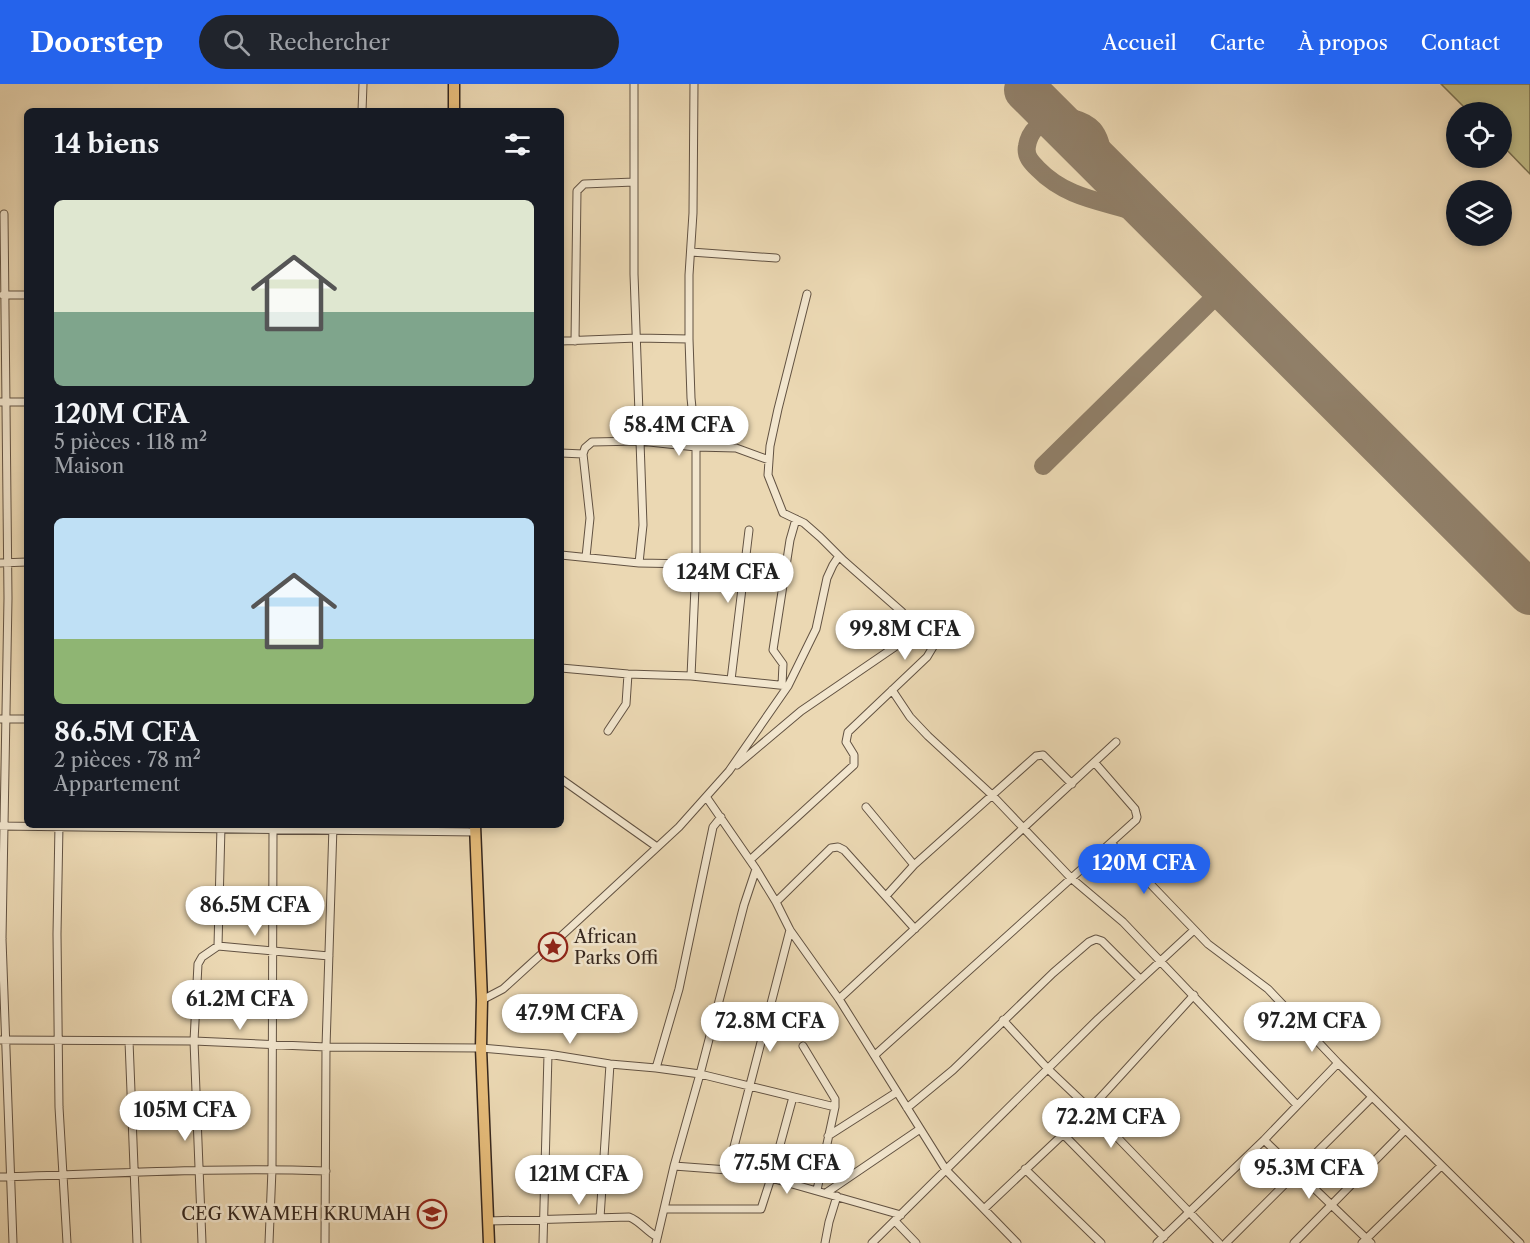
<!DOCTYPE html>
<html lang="fr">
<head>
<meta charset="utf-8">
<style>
  :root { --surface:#171b24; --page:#20242c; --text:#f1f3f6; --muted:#9ea1a6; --accent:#2563eb }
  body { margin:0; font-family:"Libre Caslon Text",serif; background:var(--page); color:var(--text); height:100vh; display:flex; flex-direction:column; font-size:22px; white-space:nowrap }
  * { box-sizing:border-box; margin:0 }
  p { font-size:20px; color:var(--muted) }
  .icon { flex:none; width:33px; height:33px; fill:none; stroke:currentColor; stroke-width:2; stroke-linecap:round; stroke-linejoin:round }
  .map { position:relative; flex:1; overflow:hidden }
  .panel { position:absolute; left:24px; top:24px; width:540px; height:720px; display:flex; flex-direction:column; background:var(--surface); border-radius:9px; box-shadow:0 3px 9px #0003 }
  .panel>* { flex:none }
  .tools { position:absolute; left:1446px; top:18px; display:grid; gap:12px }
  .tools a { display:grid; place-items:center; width:66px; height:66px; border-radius:50%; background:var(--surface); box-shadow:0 3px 9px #0003; font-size:30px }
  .price { position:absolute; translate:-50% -51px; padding:0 14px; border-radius:21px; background:#fff; color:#222; font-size:20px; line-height:39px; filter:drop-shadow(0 2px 3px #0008) }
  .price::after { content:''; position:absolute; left:50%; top:36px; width:18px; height:14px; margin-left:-9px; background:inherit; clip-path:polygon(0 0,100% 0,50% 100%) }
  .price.current { background:var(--accent); color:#fff }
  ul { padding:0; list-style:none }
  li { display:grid; align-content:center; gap:12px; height:318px; padding:0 30px }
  li span { display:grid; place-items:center; height:186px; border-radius:9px; color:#555 }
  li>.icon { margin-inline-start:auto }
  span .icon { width:108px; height:108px; fill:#fffc; stroke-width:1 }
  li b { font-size:26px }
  h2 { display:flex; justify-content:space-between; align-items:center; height:72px; padding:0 30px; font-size:26px }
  header { display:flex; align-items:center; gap:36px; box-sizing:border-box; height:84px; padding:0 30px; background:var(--accent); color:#fff }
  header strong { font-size:28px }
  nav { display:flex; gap:33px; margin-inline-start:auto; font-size:21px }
  .search { width:420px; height:54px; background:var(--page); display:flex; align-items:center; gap:15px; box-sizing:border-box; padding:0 21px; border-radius:33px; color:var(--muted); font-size:22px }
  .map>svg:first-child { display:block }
</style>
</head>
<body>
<header>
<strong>Doorstep</strong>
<div class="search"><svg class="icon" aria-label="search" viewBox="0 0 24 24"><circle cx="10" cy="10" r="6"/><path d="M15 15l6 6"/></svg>Rechercher</div>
<nav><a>Accueil</a><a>Carte</a><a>À propos</a><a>Contact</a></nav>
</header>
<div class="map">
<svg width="1530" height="1159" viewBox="0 0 1530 1159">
  <rect width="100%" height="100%" fill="#ebd8b3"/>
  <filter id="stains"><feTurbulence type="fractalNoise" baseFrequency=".00333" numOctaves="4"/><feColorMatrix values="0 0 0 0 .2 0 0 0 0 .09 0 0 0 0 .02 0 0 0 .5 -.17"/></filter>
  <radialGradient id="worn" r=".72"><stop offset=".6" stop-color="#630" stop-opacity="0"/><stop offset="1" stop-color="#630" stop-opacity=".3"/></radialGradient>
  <path fill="#c0bc87" stroke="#7a7152" stroke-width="1.5" d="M1441,0H1530V90L1502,61V28H1469Z"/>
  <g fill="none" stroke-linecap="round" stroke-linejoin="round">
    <path stroke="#907f68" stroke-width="18" d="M1105,84C1102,70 1102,55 1093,45C1073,25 1032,31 1027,62C1025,72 1031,78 1038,85C1072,120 1117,117 1159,137
      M1043,382L1225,203"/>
    <path stroke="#907f68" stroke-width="44" d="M1026,6L1530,509"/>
    <g stroke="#625242" stroke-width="9">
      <path id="minor" d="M634,0V190L643,441L639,479
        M362,27L363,0
        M4,130L8,514L2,855L13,1159
        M691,168L776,174
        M3,211H27
        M561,257L637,254L689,255
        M575,257L577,107L584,100L634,98
        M0,318H27
        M561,369L583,370
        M561,471L639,479L745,481
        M586,473L590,434L583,370L585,364L592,358L640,357L696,363L736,364L769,376
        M0,479L27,478
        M561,584L628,590L691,592L788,602
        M691,592L696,481V363L691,314L689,255V191L693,129L694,0
        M731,596L749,446
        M782,601L783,580L773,566L790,456L796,435
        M892,606L910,633L928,652L992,711L1071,794L1123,838L1297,1021
        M0,635H27
        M608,647L626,620L628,590
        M737,681L801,627L918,547
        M561,695L657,763
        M707,714L756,785L776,818L790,846L839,915L946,1086L1017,1159
        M866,723L914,781
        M721,733L713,743L679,905L656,984L700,990L835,1023
        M59,741L57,850L59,1023L67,1159
        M0,742L476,748
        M1111,759L1208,860L1268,905L1338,979L1520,1159
        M750,776L854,681V671L846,658L848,648L927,573L933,563L902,528L844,477L820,453L804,439L783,429L768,391L770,362L778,325L807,210
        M886,812L914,781L1036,672L1043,671L1072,700
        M776,818L831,764L838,763L844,766L915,845
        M218,862L221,742
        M839,915L1116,658
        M482,916L503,905L570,844L679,743L729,687L788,602L816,545L827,494L833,481L839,472
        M1003,936L1049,986L1090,1025L1219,1159
        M0,956L194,957L326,963L481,964L548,970L610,980L656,984
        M129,957L137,1159
        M803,962L835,1015V1023L817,1106
        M875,971L1136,736L1137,733L1135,725L1095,679
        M907,1024L953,986L1053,889L1089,858L1096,855L1102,857L1140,895
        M1063,1050L1164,1153
        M828,1052L897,1008
        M1264,1056L1371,1159
        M674,1082L728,1086L771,1094L901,1131
        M1025,1085L1101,1159
        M728,1086L790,846
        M0,1093C109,1090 217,1083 326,1087
        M826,1109L920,1045
        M666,1125H761L771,1094L793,1013
        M984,1125L1090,1025L1194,911
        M600,1134L610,980
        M488,1137L629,1133C640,1137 646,1147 657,1153
        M895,1137L916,1159
        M202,1159L194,957L198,880L202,873L218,862L329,872
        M269,1159L272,1085L273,747
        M325,1159L326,963L333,742
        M543,1159L548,970
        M656,1159L674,1082L700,990L744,821L756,785
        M825,1159L829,1138L837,1112
        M872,1159L1098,935L1194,846
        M1157,1159L1264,1056L1338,979
        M1226,1159L1372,1013
        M1294,1159L1405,1046
        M1362,1159L1441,1082"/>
    </g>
    <g stroke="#35261d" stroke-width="13">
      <path id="highway" d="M454,0V27
        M475,741L482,916L481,964L489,1159"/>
    </g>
    <use href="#minor" stroke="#f2e6ce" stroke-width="7"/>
    <use href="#highway" stroke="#e6bc7a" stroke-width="10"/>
  </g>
  <defs>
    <g id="sight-ring" transform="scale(1.5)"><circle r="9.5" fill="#f2e6ce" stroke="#8f2418" stroke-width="1.5"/><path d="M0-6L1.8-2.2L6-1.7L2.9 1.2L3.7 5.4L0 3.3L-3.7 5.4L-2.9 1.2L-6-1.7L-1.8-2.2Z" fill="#8f2418"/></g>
    <g id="school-ring" transform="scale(1.5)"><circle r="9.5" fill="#f2e6ce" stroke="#8f2418" stroke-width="1.5"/><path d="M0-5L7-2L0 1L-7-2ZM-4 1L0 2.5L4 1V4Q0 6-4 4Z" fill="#8f2418"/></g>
  </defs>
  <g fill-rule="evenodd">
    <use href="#sight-ring" x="553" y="863"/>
    <use href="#school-ring" x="432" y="1130"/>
  </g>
  <g text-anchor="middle" stroke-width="5" stroke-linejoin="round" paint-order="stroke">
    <g font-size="18" fill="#35261d" stroke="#f2e6ce" text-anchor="start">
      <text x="574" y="859">African<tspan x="574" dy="21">Parks Offi</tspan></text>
      <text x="411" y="1136" text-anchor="end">CEG KWAMEH KRUMAH</text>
    </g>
  </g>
  <rect width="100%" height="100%" filter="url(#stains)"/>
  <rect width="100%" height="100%" fill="url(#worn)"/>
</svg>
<div class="tools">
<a><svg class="icon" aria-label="locate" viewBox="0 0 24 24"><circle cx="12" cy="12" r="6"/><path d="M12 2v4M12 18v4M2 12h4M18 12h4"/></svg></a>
<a><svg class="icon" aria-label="layers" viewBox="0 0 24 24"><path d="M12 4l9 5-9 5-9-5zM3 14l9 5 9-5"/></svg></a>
</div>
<b class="price" style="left:679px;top:373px">58.4M CFA</b>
<b class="price" style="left:728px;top:520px">124M CFA</b>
<b class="price" style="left:905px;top:577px">99.8M CFA</b>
<b class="price current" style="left:1144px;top:811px">120M CFA</b>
<b class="price" style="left:255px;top:853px">86.5M CFA</b>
<b class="price" style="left:240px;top:947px">61.2M CFA</b>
<b class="price" style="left:570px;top:961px">47.9M CFA</b>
<b class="price" style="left:770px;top:969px">72.8M CFA</b>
<b class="price" style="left:1312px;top:969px">97.2M CFA</b>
<b class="price" style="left:185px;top:1058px">105M CFA</b>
<b class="price" style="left:1111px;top:1065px">72.2M CFA</b>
<b class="price" style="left:787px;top:1111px">77.5M CFA</b>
<b class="price" style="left:1309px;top:1116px">95.3M CFA</b>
<b class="price" style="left:579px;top:1122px">121M CFA</b>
<section class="panel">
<h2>14 biens<svg class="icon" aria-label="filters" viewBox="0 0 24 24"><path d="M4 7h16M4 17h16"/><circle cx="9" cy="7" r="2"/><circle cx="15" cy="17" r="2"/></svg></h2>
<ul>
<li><span style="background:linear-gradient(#dfe7d0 60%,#7fa58c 0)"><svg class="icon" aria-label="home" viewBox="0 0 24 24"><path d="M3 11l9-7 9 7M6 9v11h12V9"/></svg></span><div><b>120M CFA</b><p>5 pièces · 118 m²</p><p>Maison</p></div></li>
<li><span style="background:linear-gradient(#bfe0f5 65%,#8fb573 0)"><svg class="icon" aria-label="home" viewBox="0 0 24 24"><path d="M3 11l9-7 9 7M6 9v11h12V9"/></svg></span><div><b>86.5M CFA</b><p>2 pièces · 78 m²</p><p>Appartement</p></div></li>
</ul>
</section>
</div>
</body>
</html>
